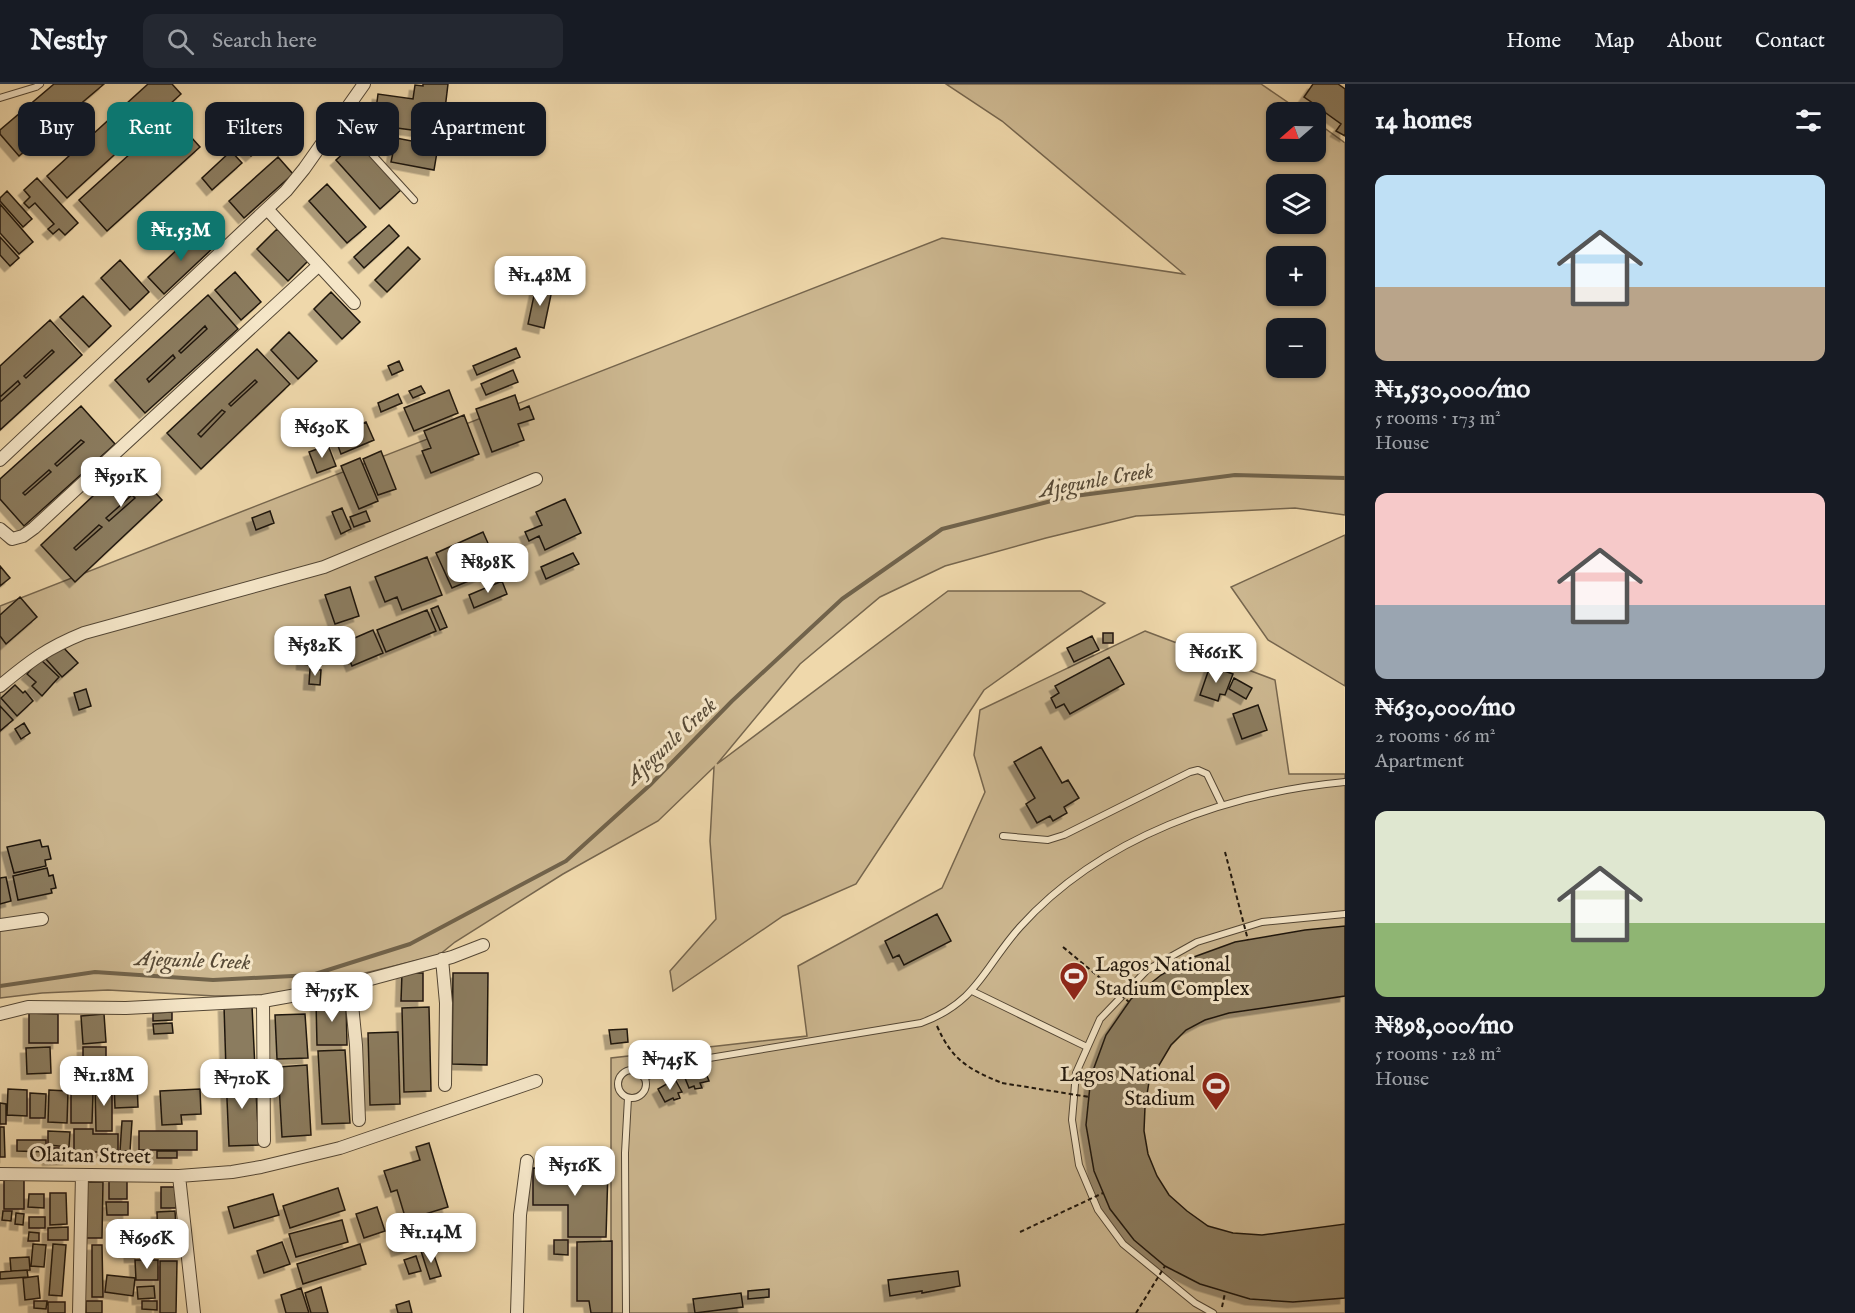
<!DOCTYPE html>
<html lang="en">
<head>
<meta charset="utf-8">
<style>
  :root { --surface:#171b24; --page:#242831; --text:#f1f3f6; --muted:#9ea1a6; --line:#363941; --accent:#0f766e }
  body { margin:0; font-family:"IM FELL English",serif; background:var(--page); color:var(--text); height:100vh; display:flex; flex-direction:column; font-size:22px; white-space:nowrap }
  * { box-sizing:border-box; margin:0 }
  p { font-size:20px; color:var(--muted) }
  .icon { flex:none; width:33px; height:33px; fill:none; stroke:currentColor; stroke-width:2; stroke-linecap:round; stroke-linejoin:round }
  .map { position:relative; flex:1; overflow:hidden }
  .side { display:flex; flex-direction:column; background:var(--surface); width:510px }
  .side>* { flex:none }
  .banner { position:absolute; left:18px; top:18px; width:570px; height:54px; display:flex; gap:12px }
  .needle { width:39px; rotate:250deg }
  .fabs { position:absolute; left:1266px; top:18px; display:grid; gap:12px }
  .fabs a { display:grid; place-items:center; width:60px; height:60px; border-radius:12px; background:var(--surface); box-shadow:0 2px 4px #0004; font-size:30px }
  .price { position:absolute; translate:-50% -51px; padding:0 14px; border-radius:12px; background:#fff; color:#222; font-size:20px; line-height:39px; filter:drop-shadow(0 2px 3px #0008) }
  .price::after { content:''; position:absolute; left:50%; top:36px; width:18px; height:14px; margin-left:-9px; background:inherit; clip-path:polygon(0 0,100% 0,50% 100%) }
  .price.current { background:var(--accent); color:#fff }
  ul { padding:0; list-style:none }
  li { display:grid; align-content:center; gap:12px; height:318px; padding:0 30px }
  li span { display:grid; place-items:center; height:186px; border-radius:12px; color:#555 }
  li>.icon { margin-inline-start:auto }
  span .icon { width:108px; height:108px; fill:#fffc; stroke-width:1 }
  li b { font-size:26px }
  h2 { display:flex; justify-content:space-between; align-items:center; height:72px; padding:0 30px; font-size:26px }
  .chip { padding:0 21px; border-radius:12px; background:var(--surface); box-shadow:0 2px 4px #0004; font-size:21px; line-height:54px }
  .chip.current { background:var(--accent); color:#fff }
  header { display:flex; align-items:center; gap:36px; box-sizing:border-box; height:84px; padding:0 30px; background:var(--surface); border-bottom:2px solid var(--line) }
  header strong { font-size:28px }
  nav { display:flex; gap:33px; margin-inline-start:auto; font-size:21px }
  .search { width:420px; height:54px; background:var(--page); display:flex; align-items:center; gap:15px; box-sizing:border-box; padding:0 21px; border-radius:12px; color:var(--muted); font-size:22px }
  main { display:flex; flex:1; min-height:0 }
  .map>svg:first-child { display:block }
</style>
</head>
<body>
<header>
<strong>Nestly</strong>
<div class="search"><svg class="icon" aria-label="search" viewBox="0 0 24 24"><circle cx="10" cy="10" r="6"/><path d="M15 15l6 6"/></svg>Search here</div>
<nav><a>Home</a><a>Map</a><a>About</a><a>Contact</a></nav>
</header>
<main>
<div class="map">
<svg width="1345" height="1229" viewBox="0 0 1345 1229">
  <defs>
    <filter id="shadow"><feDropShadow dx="-5.5" dy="5.5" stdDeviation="0" flood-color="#0004"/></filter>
  </defs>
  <rect width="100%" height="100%" fill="#efd8ab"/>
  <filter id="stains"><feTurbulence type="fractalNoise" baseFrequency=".00333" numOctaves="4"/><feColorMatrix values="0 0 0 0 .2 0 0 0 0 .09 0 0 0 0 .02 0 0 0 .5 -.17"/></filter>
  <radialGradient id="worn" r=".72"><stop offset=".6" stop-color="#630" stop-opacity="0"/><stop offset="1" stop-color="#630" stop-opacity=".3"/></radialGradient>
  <path fill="#ccb790" stroke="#76664e" stroke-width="1.5" fill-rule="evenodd" d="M946,0H1261L1302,28H1276V68H1316V38L1345,59V431L1295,424L1136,432L1046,454L945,482L880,513L800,580L717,680L948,507H1081L1105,519L984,606L856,800L783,832L673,907L670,887L716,835L710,757L714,683L658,737L563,790L455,858L439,871L275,911L215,912L108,906L42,909L0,914V522L942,154L1184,190L1002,37ZM1276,100H1316V140H1276ZM1276,172H1316V212H1276ZM1276,244H1316V284H1276Z
    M1345,451V602L1268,556L1231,503Z
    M1145,547L1275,596L1289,690H1345V1229H611V974L807,952L798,882L942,804L985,708L974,671L980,626Z"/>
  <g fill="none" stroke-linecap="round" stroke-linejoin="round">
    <path stroke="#71634b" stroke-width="4" d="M0,902L95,888L213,896L312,891L410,860L566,777L650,701L732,617L842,515L942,445L1067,413L1235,391L1345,394"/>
  </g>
  <path fill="#8b7b5f" stroke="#1f160c" stroke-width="1.5" fill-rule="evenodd" filter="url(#shadow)" d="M54,0H104L19,72L0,50V46Z
    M148,0H172L181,10L67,114L47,92Z
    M423,0H448L442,50L374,41L378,10L413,15L415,1L423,2Z
    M1313,0H1338L1345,5V52L1336,47L1341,40L1323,27L1317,35L1316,28H1312L1317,22L1304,13Z
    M172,32L200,63L107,147L79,116Z
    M250,40L266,58L251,72L235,55Z
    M396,54L438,62L434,86L391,78Z
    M357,57L401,106L380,125L336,76Z
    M231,67L242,79L212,106L202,94Z
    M278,73L293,90L244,134L229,117Z
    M37,94L78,139L65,151L59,145L53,150L48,145L54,140L35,119L29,124L24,119L30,113L24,106Z
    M327,100L366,143L347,159L309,117Z
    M7,107L32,135L23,143L0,117V114Z
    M0,120L33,158L19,170L0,149Z
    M389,141L399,152L364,184L354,173Z
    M277,145L308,177L288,197L257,165Z
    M198,146L214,163L164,210L148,193Z
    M0,153L19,174L10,182L0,171Z
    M408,163L420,175L387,208L375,196Z
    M120,176L149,208L130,226L101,194Z
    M235,188L261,218L241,236L215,206Z
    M536,202L552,206L544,244L528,240Z
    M331,208L360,238L342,255L314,225Z
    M208,211L238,245L145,329L115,296ZM205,242L207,245L181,269L179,267ZM173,271L175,274L149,298L147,295Z
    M83,212L111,242L89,263L60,233Z
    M50,236L82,271L0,346V318L20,300L18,297L0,313V282ZM52,266L54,268L26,294L24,292Z
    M205,242L207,245L181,269L179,267Z
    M289,248L317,277L298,295L271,266Z
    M516,264L520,273L477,291L473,282Z
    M257,265L290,300L201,385L167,349ZM255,296L257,298L231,322L229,320ZM222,326L225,328L201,353L198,350Z
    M52,266L54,268L26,294L24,292Z
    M173,271L175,274L149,298L147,295Z
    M399,277L403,286L392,291L388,282Z
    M513,286L518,298L486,311L481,300Z
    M255,296L257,298L231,322L229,320Z
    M18,297L20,300L0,318V313Z
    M421,302L425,309L413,314L409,307Z
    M449,306L458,329L414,347L404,324Z
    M398,310L402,319L381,328L378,319Z
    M515,311L520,326L529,322L534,335L518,340L524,356L492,368L476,325Z
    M81,322L115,360L24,442L0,415V395ZM81,356L84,358L57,382L55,380ZM49,386L51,388L25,411L23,409Z
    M222,326L225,328L201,353L198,350Z
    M464,331L479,370L431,389L422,367L431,364L424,347Z
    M366,338L374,356L341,370L334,351Z
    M81,356L84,358L57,382L55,380Z
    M328,361L336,382L317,389L309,368Z
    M381,367L396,405L378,411L363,375Z
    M360,374L378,417L359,425L341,382Z
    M128,379L162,416L75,498L41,461ZM132,411L135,414L109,437L106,434ZM99,441L102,443L76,466L74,464Z
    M49,386L51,388L25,411L23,409Z
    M132,411L135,414L109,437L106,434Z
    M565,415L581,449L545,466L539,452L529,457L525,448L542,441L536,428Z
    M342,424L351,445L341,450L332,428Z
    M270,427L274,439L256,446L252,434Z
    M366,427L370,437L354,443L350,433Z
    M99,441L102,443L76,466L74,464Z
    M483,448L499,484L452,504L436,469Z
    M573,469L579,480L546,495L541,483Z
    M427,473L442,511L402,526L397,513L385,518L375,493Z
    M0,482L10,494L0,502Z
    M502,497L507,510L474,524L469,511Z
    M350,503L359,532L335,540L325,511Z
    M20,513L37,533L6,560L0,552V531Z
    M438,522L447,543L440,546L431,525Z
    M427,526L436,547L386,568L377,546Z
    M373,546L383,569L352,582L343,559Z
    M1103,549H1113V559H1103Z
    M304,550L323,552L320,582L302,580Z
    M1092,552L1099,566L1074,578L1067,564Z
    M60,560L78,579L62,593L45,574Z
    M1109,573L1124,600L1070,630L1064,620L1056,624L1051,614L1059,609L1055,602Z
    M40,575L59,593L42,612L32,602L36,598L27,590Z
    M1210,582L1233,590L1225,611L1220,610L1218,617L1200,611Z
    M310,585L321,586L320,601L309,600Z
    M1234,594L1252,604L1246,615L1229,605Z
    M15,601L23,609L25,607L33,617L17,632L1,614Z
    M86,605L91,622L79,626L74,609Z
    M1258,621L1267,646L1242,655L1233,630Z
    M0,622L13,636L0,647Z
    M24,639L30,649L21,655L15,645Z
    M1041,663L1062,699L1068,696L1079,714L1064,723L1067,729L1053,737L1050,732L1037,739L1026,720L1035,714L1014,678Z
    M40,756L42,763L48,762L51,775L45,776L46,782L14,789L7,763Z
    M47,784L49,792L53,791L56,804L51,805L52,809L18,816L13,792Z
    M6,793L11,817L0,820V794Z
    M937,830L951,857L904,881L899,871L893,874L885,857Z
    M1345,842V912L1229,929L1205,936L1186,946L1171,961L1149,998L1145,1023L1144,1047L1148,1070L1157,1092L1169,1111L1187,1127L1208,1142L1233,1149L1262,1151L1345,1140V1214L1293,1218L1250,1215L1200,1200L1165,1182L1134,1156L1110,1125L1094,1087L1086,1041L1091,992L1106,951L1131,915L1161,891L1191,874L1235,858L1305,846Z
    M402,889H423V917H401Z
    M453,889H488L487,981L452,980Z
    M346,916L347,961H317L316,917Z
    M224,922H252L255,985L226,986Z
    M429,923L431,1007L404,1008L402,924Z
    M172,928V936L153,937V929Z
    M29,929L58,930V959H29Z
    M104,930L106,958L83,960L81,932Z
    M305,930L308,974L277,975L275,931Z
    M172,939L173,949L154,950L153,940Z
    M627,945L628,958L611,960L609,946Z
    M398,948L400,1020L370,1021L368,949Z
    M50,963L51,989L27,990L26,964Z
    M83,963H106V990H83Z
    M345,966L350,1039L322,1040L318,967Z
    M307,981L311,1051L282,1053L278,983Z
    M703,982L709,997L700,999L702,1004L695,1005L694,1002L689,1004L683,989Z
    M255,990L259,1061L229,1062L226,992Z
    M675,995L682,1008L678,1009L680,1014L674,1016L673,1014L665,1018L658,1005Z
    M137,998L138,1023L115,1024L114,999Z
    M95,999L112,1000V1047H96Z
    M8,1005L27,1006V1032L7,1031Z
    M200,1005L201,1030L181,1031L182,1040L162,1041L160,1007Z
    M49,1006L68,1007L67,1039L48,1038Z
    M71,1008L93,1009L92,1039H71Z
    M30,1009L46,1010L45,1034H30Z
    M0,1019L6,1020V1040H0Z
    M122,1037H132L130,1067H120Z
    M0,1043H4L5,1073H0Z
    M74,1045H93V1050H118V1068H74Z
    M48,1047L70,1048L69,1063L48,1061Z
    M139,1047H197V1066H139Z
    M17,1056H46V1068L17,1067Z
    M429,1059L448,1123L406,1136L397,1106L391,1108L384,1087L420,1076L416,1063Z
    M48,1064H68V1075L48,1076Z
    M157,1067H177V1074H157Z
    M533,1084L608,1085L606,1153H568V1121H533Z
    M127,1093V1115H109V1094Z
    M4,1095H24V1125H4Z
    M87,1098H103L102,1154H86Z
    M161,1103H176V1124H161Z
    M338,1104L345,1126L290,1144L283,1122Z
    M50,1109H66L67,1140L50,1141Z
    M29,1110H44V1124L28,1123Z
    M273,1110L279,1131L234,1144L228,1123Z
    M106,1118H128V1131H107Z
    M377,1123L385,1147L364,1154L356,1130Z
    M3,1127H12L11,1137L2,1136Z
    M175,1127L177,1161L158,1162L157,1128Z
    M16,1129L24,1130L23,1141L15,1140Z
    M29,1133H45V1144H29Z
    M342,1136L348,1158L296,1173L289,1150Z
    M141,1140L142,1157L121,1158L120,1142Z
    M68,1143V1156H48V1144Z
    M29,1148L39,1149V1157H28Z
    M412,1149L416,1161L397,1167L393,1154Z
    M554,1156H568V1171L554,1170Z
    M612,1157V1229H591L589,1217H577V1158Z
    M282,1158L290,1180L264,1189L257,1167Z
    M33,1160L46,1161L44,1183L31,1182Z
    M53,1160L66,1161L62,1212L49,1211Z
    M360,1160L366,1180L303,1200L297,1180Z
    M92,1161H102L103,1213H92Z
    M140,1161V1173H130L129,1162Z
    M432,1165L441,1192L430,1195L421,1167Z
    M416,1172L421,1187L409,1190L404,1176Z
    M29,1173L30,1186L11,1187L10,1174Z
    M135,1176H158V1196H136Z
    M160,1177H177L176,1229H160Z
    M27,1186L28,1193L0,1195V1188Z
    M958,1187L960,1202L922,1209V1207L890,1212L888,1196Z
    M107,1191L135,1194L133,1212L105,1208Z
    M38,1192L40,1214L25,1216L23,1194Z
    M154,1202L155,1214L138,1215L137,1203Z
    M321,1203L328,1229H311L305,1209Z
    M301,1204L309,1229H286L281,1211Z
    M769,1205V1213L748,1215V1207Z
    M741,1209L743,1223L695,1229L693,1215Z
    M34,1217H47L46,1225L34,1224Z
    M86,1217H102V1229H86Z
    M142,1217H157V1226L142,1225Z
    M409,1217L412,1229H398L396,1221Z
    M48,1218H65V1229H48Z"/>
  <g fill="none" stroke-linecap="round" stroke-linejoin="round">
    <g stroke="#534634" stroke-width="8">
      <path id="lane" d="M0,14L36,3L40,0
        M340,35L414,116
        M1003,752L1048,756L1064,751L1190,688L1198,686L1207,690L1222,721
        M972,907L1087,963
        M618 1000a14 14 0 1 1 28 0a14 14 0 1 1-28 0Z
        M644,994L666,983L679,979L921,939C978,918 984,883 1020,843C1101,753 1227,709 1345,698
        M626,1229L625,1069L628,1014
        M1213,1229L1195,1219L1123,1160L1098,1126L1079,1081L1072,1036L1076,989L1100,935L1147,886L1197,858L1262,838L1345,830"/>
    </g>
    <g stroke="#534634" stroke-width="14">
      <path id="street" d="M268,126L354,219
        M0,376L286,107L304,85L364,0
        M0,445L12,455L23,452L34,444L319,181
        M0,602C30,577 47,564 84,549L324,483L536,395
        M0,841L42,835
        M442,875L446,919L445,1001
        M350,900L356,961L359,1036
        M263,917L264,1057
        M0,930L28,923L126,924L263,917L341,903L452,873L483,861
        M0,1090L179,1092L232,1088L261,1083L340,1064L536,997
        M179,1092L194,1229
        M79,1229L82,1091
        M517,1229L520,1131L527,1077"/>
    </g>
    <path stroke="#1f160c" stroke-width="2" stroke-dasharray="4.5 3" stroke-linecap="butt" d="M937,942C952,976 968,985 1002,999
      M1222,1223L1225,1209"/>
    <use href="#lane" stroke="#f5e6c8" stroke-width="6"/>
    <use href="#street" stroke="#f5e6c8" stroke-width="12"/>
    <path stroke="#1f160c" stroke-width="2" stroke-dasharray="4.5 3" stroke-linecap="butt" d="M1225,768L1248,856
      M1063,863L1129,918
      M1002,999L1089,1013
      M1020,1148L1103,1109
      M1136,1229L1165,1182"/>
  </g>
  <defs>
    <g id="stadium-pin" transform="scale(1.5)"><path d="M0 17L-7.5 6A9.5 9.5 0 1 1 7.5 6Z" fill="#8f2418" stroke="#f5e6c8"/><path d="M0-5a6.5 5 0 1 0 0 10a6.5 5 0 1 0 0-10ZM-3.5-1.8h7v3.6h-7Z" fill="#fff"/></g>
  </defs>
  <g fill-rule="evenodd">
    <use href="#stadium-pin" x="1074" y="892"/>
    <use href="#stadium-pin" x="1216" y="1002"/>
  </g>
  <g text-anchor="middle" stroke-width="6" stroke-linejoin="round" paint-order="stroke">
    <g font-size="21" fill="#1f160c" stroke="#f5e6c8" text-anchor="start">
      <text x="1095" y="887">Lagos National<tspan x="1095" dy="24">Stadium Complex</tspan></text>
      <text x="1195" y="997" text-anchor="end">Lagos National<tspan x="1195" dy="24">Stadium</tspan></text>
    </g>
    <g font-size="21" fill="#1f160c" stroke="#f5e6c8">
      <text transform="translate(90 1071) rotate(1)" y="7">Olaitan Street</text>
    </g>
    <g font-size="22" font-style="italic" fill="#564936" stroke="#f5e6c8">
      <text transform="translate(1096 395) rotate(-10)" y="8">Ajegunle Creek</text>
      <text transform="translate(670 656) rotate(-43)" y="8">Ajegunle Creek</text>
      <text transform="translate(193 875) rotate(2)" y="8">Ajegunle Creek</text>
    </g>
  </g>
  <rect width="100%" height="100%" filter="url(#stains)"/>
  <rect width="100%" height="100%" fill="url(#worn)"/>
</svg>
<div class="fabs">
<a><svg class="needle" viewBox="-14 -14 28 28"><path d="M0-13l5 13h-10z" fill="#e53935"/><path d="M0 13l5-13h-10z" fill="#9ea1a6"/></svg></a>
<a><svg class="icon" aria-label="layers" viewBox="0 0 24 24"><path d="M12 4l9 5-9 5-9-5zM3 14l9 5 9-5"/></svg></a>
<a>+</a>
<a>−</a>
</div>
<b class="price current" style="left:181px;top:178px">₦1.53M</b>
<b class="price" style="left:540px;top:223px">₦1.48M</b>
<b class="price" style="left:322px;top:375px">₦630K</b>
<b class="price" style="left:121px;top:424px">₦591K</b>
<b class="price" style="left:488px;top:510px">₦898K</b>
<b class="price" style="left:315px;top:593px">₦582K</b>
<b class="price" style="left:1216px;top:600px">₦661K</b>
<b class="price" style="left:332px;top:939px">₦755K</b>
<b class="price" style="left:670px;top:1007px">₦745K</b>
<b class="price" style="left:104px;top:1023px">₦1.18M</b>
<b class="price" style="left:242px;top:1026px">₦710K</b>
<b class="price" style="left:575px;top:1113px">₦516K</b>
<b class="price" style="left:431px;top:1180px">₦1.14M</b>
<b class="price" style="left:147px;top:1186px">₦696K</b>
<div class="banner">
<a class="chip">Buy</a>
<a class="chip current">Rent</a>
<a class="chip">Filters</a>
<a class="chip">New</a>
<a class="chip">Apartment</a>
</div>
</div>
<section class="side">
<h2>14 homes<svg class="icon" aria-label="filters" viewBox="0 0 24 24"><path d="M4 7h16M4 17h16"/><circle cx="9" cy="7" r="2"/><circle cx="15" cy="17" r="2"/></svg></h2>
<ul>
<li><span style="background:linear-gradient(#bfe0f5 60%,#b9a48a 0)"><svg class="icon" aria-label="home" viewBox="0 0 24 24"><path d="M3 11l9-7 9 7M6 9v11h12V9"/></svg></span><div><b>₦1,530,000/mo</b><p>5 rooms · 173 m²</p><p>House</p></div></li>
<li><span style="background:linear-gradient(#f6c9c9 60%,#9aa5b1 0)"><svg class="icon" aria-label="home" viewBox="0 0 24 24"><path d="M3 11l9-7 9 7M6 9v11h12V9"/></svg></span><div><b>₦630,000/mo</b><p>2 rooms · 66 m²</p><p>Apartment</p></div></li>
<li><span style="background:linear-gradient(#dfe7d0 60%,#8fb573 0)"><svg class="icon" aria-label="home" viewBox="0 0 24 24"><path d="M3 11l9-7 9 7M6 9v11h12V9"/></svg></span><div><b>₦898,000/mo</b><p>5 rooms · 128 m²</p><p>House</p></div></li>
</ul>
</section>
</main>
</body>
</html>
